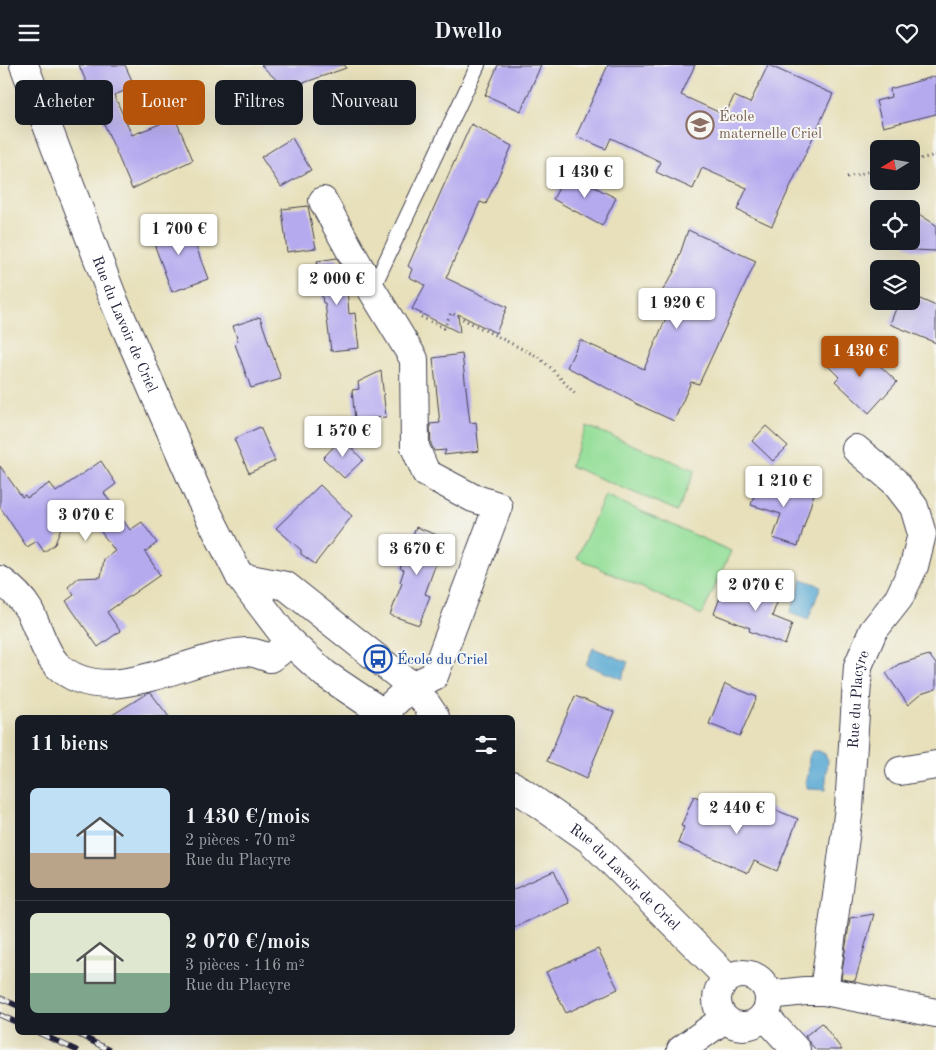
<!DOCTYPE html>
<html lang="fr">
<head>
<meta charset="utf-8">
<style>
  :root { --surface:#171b24; --page:#20242c; --text:#f1f3f6; --muted:#9ea1a6; --line:#363941; --accent:#b45309 }
  body { margin:0; font-family:"Old Standard TT",serif; background:var(--page); color:var(--text); height:100vh; display:flex; flex-direction:column; font-size:19px; white-space:nowrap }
  * { box-sizing:border-box; margin:0 }
  p { font-size:16px; color:var(--muted) }
  .icon { flex:none; width:28px; height:28px; fill:none; stroke:currentColor; stroke-width:2; stroke-linecap:round; stroke-linejoin:round }
  .map { position:relative; flex:1; overflow:hidden }
  .side { position:absolute; left:15px; top:650px; width:500px; height:320px; display:flex; flex-direction:column; background:var(--surface); border-radius:8px; box-shadow:0 5px 20px #0002 }
  .side>* { flex:none }
  .guide { position:absolute; left:15px; top:15px; width:500px; height:45px; display:flex; gap:10px }
  .needle { width:32px; rotate:259deg }
  .tools { position:absolute; left:870px; top:75px; display:grid; gap:10px }
  .tools a { display:grid; place-items:center; width:50px; height:50px; border-radius:8px; background:var(--surface); box-shadow:0 5px 20px #0002; font-size:25px }
  .price { position:absolute; translate:-50% -42px; padding:0 11px; border-radius:5px; background:#fff; color:#222; font-size:16px; line-height:32px; filter:drop-shadow(0 1px 2px #0008) }
  .price::after { content:''; position:absolute; left:50%; top:30px; width:15px; height:11px; margin-left:-8px; background:inherit; clip-path:polygon(0 0,100% 0,50% 100%) }
  .price.current { background:var(--accent); color:#fff }
  ul { padding:0; list-style:none }
  li { display:flex; align-items:center; gap:15px; height:125px; padding:0 15px }
  li+li { border-top:1px solid var(--line) }
  li span { display:grid; place-items:center; flex:none; width:140px; height:100px; border-radius:8px; color:#555 }
  li>.icon { margin-inline-start:auto }
  span .icon { width:60px; height:60px; fill:#fffc; stroke-width:1 }
  li b { font-size:21px }
  h2 { display:flex; justify-content:space-between; align-items:center; height:60px; padding:0 15px; font-size:21px }
  .pill { padding:0 18px; border-radius:8px; background:var(--surface); box-shadow:0 5px 20px #0002; font-size:18px; line-height:45px }
  .pill.current { background:var(--accent); color:#fff }
  header { display:flex; justify-content:space-between; align-items:center; height:65px; padding:0 15px; background:var(--surface); font-size:22px; font-weight:700 }
  .map>svg:first-child { display:block }
</style>
</head>
<body>
<header><svg class="icon" aria-label="menu" viewBox="0 0 24 24"><path d="M4 6h16M4 12h16M4 18h16"/></svg>Dwello<svg class="icon" aria-label="heart" viewBox="0 0 24 24"><path d="M12 20l-8-8c-3-5 5-10 8-4 3-6 11-1 8 4z"/></svg></header>
<div class="map">
<svg width="936" height="985" viewBox="0 0 936 985">
  <rect width="100%" height="100%" fill="#f6f6f2"/>
  <filter id="ink" filterUnits="userSpaceOnUse"><feTurbulence type="fractalNoise" baseFrequency=".02" numOctaves="2"/><feDisplacementMap in="SourceGraphic" scale="10" xChannelSelector="R" yChannelSelector="G"/><feConvolveMatrix kernelMatrix="1 2 1 2 8 2 1 2 1" color-interpolation-filters="sRGB"/></filter>
  <filter id="wash" filterUnits="userSpaceOnUse"><feTurbulence type="fractalNoise" baseFrequency=".0096" numOctaves="4" result="noise"/><feDisplacementMap in="SourceGraphic" scale="20" xChannelSelector="R" yChannelSelector="G"/><feGaussianBlur stdDeviation="1.12" result="paint"/><feColorMatrix in="noise" values="0 0 0 0 0 0 0 0 0 0 0 0 0 0 0 0 0 1.4 0 .05"/><feComposite in="paint" operator="in"/></filter>
  <g filter="url(#wash)">
    <rect width="100%" height="100%" fill="#e7e0ba"/>
    <path fill="#97df9a" stroke="#5c806a" d="M587,361L695,405L678,446L570,401Z
      M605,430L731,486L702,550L577,493Z"/>
    <path fill="#58a8d2" stroke="#3d6586" d="M802,514L821,521L808,555L790,548Z
      M593,583L628,597L622,614L586,600Z
      M812,686H819L825,689L828,695L825,725L808,724L805,717C812,707 805,696 812,686Z"/>
    <g id="blocks">
      <path fill="#b6aaef" d="M79,0H125L135,22L114,30L132,70L175,53L193,95L132,124Z
        M261,0H345L346,3L286,24Z
        M498,0H541L521,46L485,30Z
        M608,0H695L681,30L725,50L734,31L750,38L768,0L833,29L772,161L737,145L747,123L702,103L693,124L656,107L661,97L611,73L606,84L576,71Z
        M936,11V49L883,62L876,36L891,32L890,24Z
        M471,59L512,81L486,139L480,137L446,213L507,242L496,268L458,249L460,268L412,244L425,220L409,212L412,204L408,201Z
        M292,73L311,105L281,122L261,92Z
        M567,108L616,133L602,161L553,134Z
        M890,138L903,139L911,144H887Z
        M308,141L316,183L287,187L282,144Z
        M911,144L936,160V186L914,185L900,176H911Z
        M186,154L208,214L172,227L150,168Z
        M688,165L756,196L699,319L691,317L674,356L637,339L567,302L580,275L644,304L666,253L650,246L674,207Z
        M337,193L346,211L349,249L355,248L359,283L331,286L325,238H323L317,196Z
        M911,230L936,241V278L890,259L899,236H911Z
        M260,252L281,314L251,323L235,279L238,276L233,261Z
        M843,278L867,300L873,294L897,317L869,348L835,316L839,312L824,297Z
        M462,289L470,358L476,357L479,386L444,390L446,385L434,386L431,379L430,359L440,358L433,293Z
        M381,306L386,352L355,355L352,325L359,324L358,317Z
        M766,361L788,381L773,396L752,376Z
        M260,362L275,396L249,408L234,374Z
        M342,373L363,395L344,413L323,393Z
        M101,396L116,419L104,428L130,465L142,457L157,478L145,487L160,510L107,547L120,566L98,582L66,536L74,530L68,522L78,513L101,512L104,494L115,486L96,460H62L55,479L44,487L37,476L27,482L0,442V401L22,432L25,430L27,433L50,418L56,427Z
        M760,412L814,429L798,481L773,473L781,449L751,440Z
        M320,420L352,451L315,499L301,489V485L276,463Z
        M416,462L445,473L425,529L430,531L419,560L390,550L402,518L400,517L404,505L400,503Z
        M756,516L782,525L772,551L792,559L785,580L749,566L750,563L714,549L723,524L749,534Z
        M929,590L936,599V624L921,629L908,640L886,608L899,599Z
        M725,619L757,632L740,671L709,659Z
        M151,628L169,652H109L146,629Z
        M575,631L614,647L586,714L547,696Z
        M694,731L755,755L761,739L798,754L777,806L754,796L748,808L678,778L684,762L681,761Z
        M554,806L569,838L512,863V825Z
        M874,849L855,916L841,914L850,853Z
        M598,884L618,924L566,948L546,907Z
        M822,958L842,985H816L809,977L805,971Z"/>
    </g>
  </g>
  <g filter="url(#ink)">
    <use href="#blocks" fill-opacity="0" stroke="#403e4e" stroke-width="1"/>
    <g fill="none" stroke-linecap="round" stroke-linejoin="round">
      <g stroke="#403e4e" stroke-width="16">
        <path id="service" d="M372,225L478,0"/>
      </g>
      <g stroke="#403e4e" stroke-width="30">
        <g id="minor">
          <path d="M323,136L372,225L414,294L415,382L426,408L473,433L498,441L434,611L412,621L382,649"/>
          <path d="M240,512L286,521L412,621L425,637L435,652"/>
          <path d="M0,515C11,523 22,533 29,545C38,561 44,587 57,600C107,648 190,589 247,587C254,587 263,591 270,593L279,587L287,574"/>
          <path d="M900,706L936,700"/>
          <path id="s1" d="M824,926L849,743L858,601L873,566L899,533L914,501L922,469L914,442L894,416L856,384"/>
          <path d="M764,950L796,985"/>
        </g>
      </g>
      <g stroke="#403e4e" stroke-width="30">
        <g id="tertiary">
          <path id="s2" d="M24,0L114,236L200,433L240,512L287,574L325,609L389,652"/>
          <path id="s3" d="M512,720L589,774L728,913"/>
          <circle cx="743" cy="935" r="26"/>
          <path d="M769,930L805,926H824L936,948"/>
          <path d="M681,985L724,954"/>
        </g>
      </g>
      <path stroke="#403e4e" stroke-width="3" stroke-dasharray="1 4" stroke-linecap="butt" d="M911,96L936,90
        M847,112L879,104
        M421,252L444,263L451,248L538,292L552,304L577,331"/>
      <use href="#service" stroke="#fff" stroke-width="14"/>
      <use href="#minor" stroke="#fff" stroke-width="28"/>
      <use href="#tertiary" stroke="#fff" stroke-width="28"/>
      <g stroke="#22223b" stroke-width="5.5">
        <path id="rail" d="M0,933L18,941
          M0,950L18,958
          M39,968L76,985
          M76,968L109,985"/>
      </g>
      <use href="#rail" stroke="#f6f6f2" stroke-width="4" stroke-dasharray="11" stroke-linecap="butt"/>
    </g>
  </g>
  <defs>
    <g id="school-ring" transform="scale(1.4375)"><circle r="9.5" fill="#f6f6f2" stroke="#8d6e63" stroke-width="1.5"/><path d="M0-5L7-2L0 1L-7-2ZM-4 1L0 2.5L4 1V4Q0 6-4 4Z" fill="#8d6e63"/></g>
    <g id="bus-ring" transform="scale(1.4375)"><circle r="9.5" fill="#f6f6f2" stroke="#1a4fb4" stroke-width="1.5"/><path d="M-5-6H5V4H4V6H2V4H-2V6H-4V4H-5ZM-3.5-4V0h7V-4ZM-3.5 1.2v1.5H-2V1.2ZM2 1.2v1.5H3.5V1.2Z" fill="#1a4fb4"/></g>
  </defs>
  <g fill-rule="evenodd">
    <use href="#school-ring" x="700" y="60"/>
    <use href="#bus-ring" x="378" y="594"/>
  </g>
  <g text-anchor="middle" stroke-width="4" stroke-linejoin="round" paint-order="stroke">
    <g font-size="15" fill="#785e54" stroke="#f6f6f2" text-anchor="start">
      <text x="719" y="56">École<tspan x="719" dy="17">maternelle Criel</tspan></text>
    </g>
    <g font-size="15" fill="#22223b" stroke="#f6f6f2">
      <text dy="5" stroke="none"><textPath href="#s2" startOffset="278">Rue du Lavoir de Criel</textPath></text>
      <text dy="5" stroke="none"><textPath href="#s1" startOffset="294">Rue du Placyre</textPath></text>
      <text dy="5" stroke="none"><textPath href="#s3" startOffset="146">Rue du Lavoir de Criel</textPath></text>
    </g>
    <g font-size="15" fill="#164399" stroke="#f6f6f2" text-anchor="start">
      <text x="397" y="599">École du Criel</text>
    </g>
  </g>
</svg>
<div class="tools">
<a><svg class="needle" viewBox="-14 -14 28 28"><path d="M0-13l5 13h-10z" fill="#e53935"/><path d="M0 13l5-13h-10z" fill="#9ea1a6"/></svg></a>
<a><svg class="icon" aria-label="locate" viewBox="0 0 24 24"><circle cx="12" cy="12" r="6"/><path d="M12 2v4M12 18v4M2 12h4M18 12h4"/></svg></a>
<a><svg class="icon" aria-label="layers" viewBox="0 0 24 24"><path d="M12 4l9 5-9 5-9-5zM3 14l9 5 9-5"/></svg></a>
</div>
<b class="price" style="left:585px;top:134px">1 430 €</b>
<b class="price" style="left:179px;top:191px">1 700 €</b>
<b class="price" style="left:337px;top:241px">2 000 €</b>
<b class="price" style="left:677px;top:265px">1 920 €</b>
<b class="price current" style="left:860px;top:313px">1 430 €</b>
<b class="price" style="left:343px;top:393px">1 570 €</b>
<b class="price" style="left:784px;top:443px">1 210 €</b>
<b class="price" style="left:86px;top:477px">3 070 €</b>
<b class="price" style="left:417px;top:511px">3 670 €</b>
<b class="price" style="left:756px;top:547px">2 070 €</b>
<b class="price" style="left:737px;top:770px">2 440 €</b>
<div class="guide">
<a class="pill">Acheter</a>
<a class="pill current">Louer</a>
<a class="pill">Filtres</a>
<a class="pill">Nouveau</a>
</div>
<section class="side">
<h2>11 biens<svg class="icon" aria-label="filters" viewBox="0 0 24 24"><path d="M4 7h16M4 17h16"/><circle cx="9" cy="7" r="2"/><circle cx="15" cy="17" r="2"/></svg></h2>
<ul>
<li><span style="background:linear-gradient(#bfe0f5 65%,#b9a48a 0)"><svg class="icon" aria-label="home" viewBox="0 0 24 24"><path d="M3 11l9-7 9 7M6 9v11h12V9"/></svg></span><div><b>1 430 €/mois</b><p>2 pièces · 70 m²</p><p>Rue du Placyre</p></div></li>
<li><span style="background:linear-gradient(#dfe7d0 60%,#7fa58c 0)"><svg class="icon" aria-label="home" viewBox="0 0 24 24"><path d="M3 11l9-7 9 7M6 9v11h12V9"/></svg></span><div><b>2 070 €/mois</b><p>3 pièces · 116 m²</p><p>Rue du Placyre</p></div></li>
</ul>
</section>
</div>
</body>
</html>
